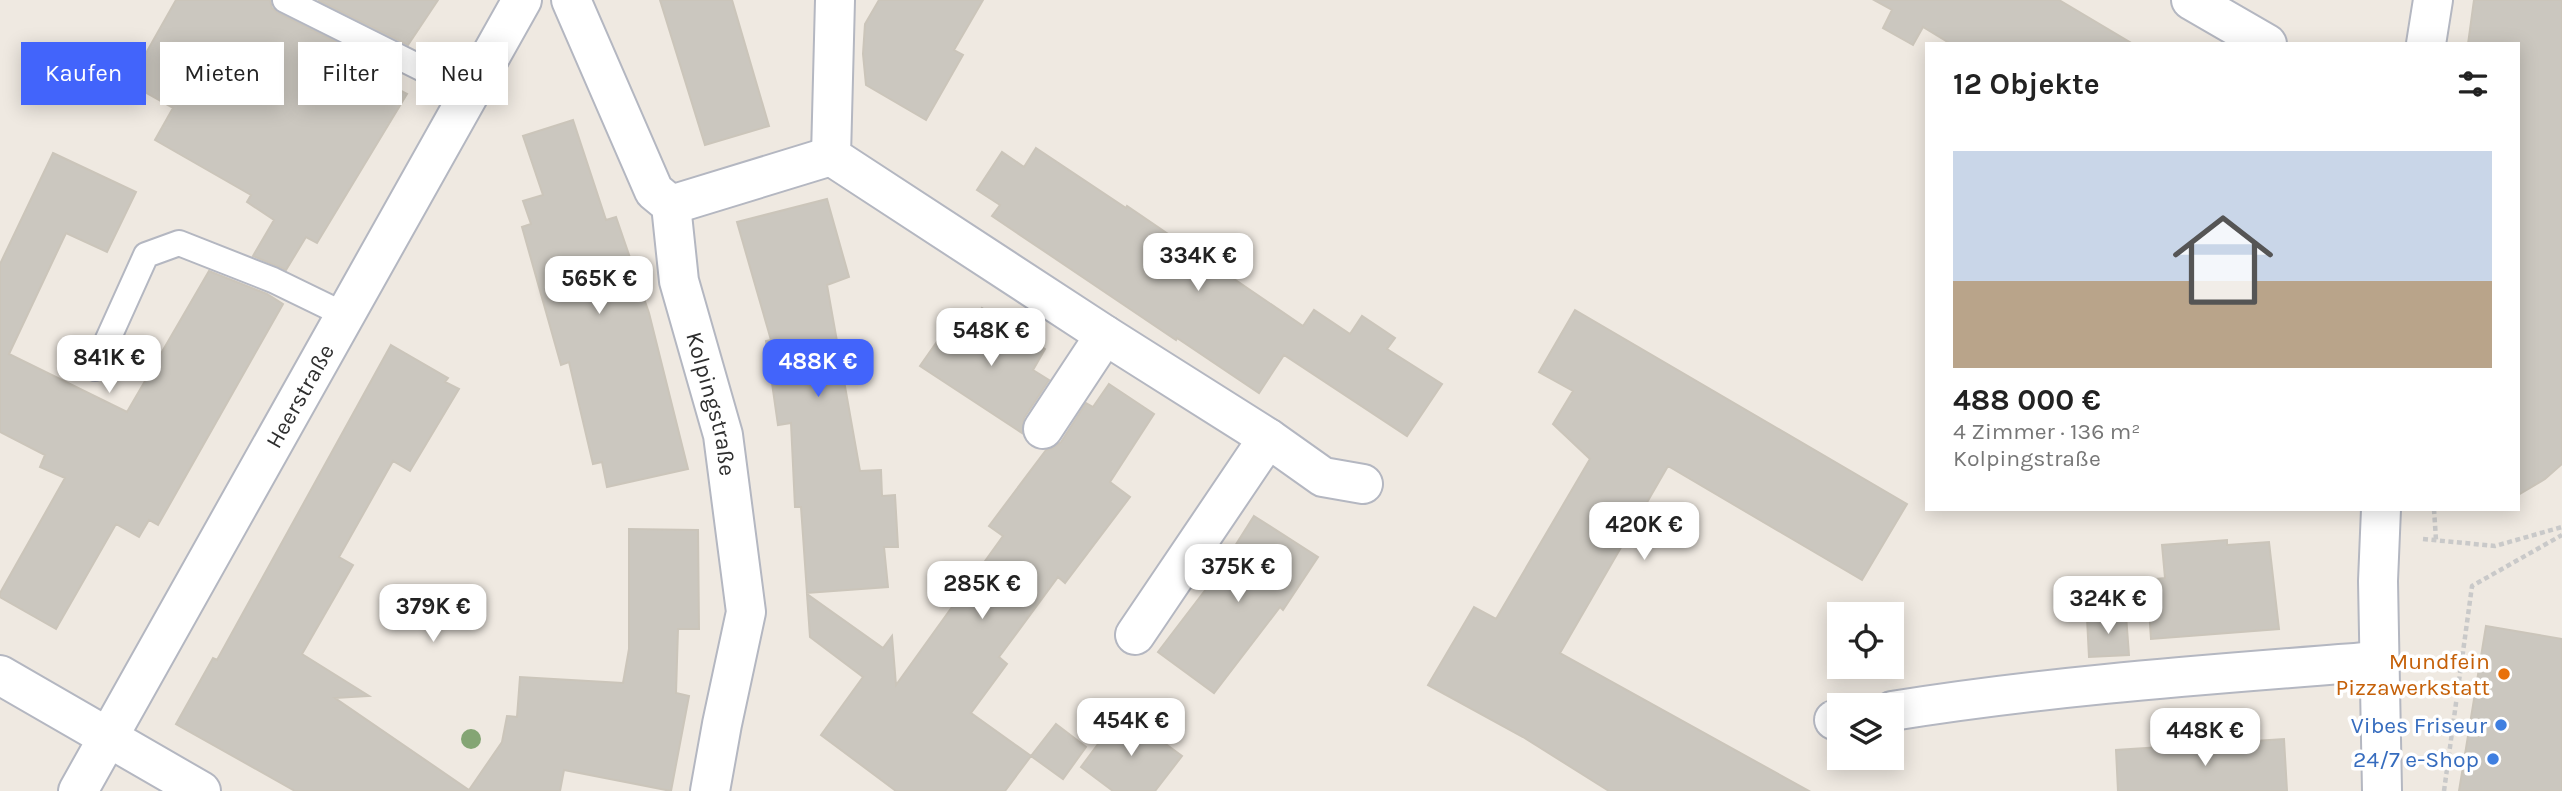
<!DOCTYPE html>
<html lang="de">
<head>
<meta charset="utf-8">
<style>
  :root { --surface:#fff; --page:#f6f6f6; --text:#222; --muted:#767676; --line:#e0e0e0; --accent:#4264fb }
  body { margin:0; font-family:Karla,sans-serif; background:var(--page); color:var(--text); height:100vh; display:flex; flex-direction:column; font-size:26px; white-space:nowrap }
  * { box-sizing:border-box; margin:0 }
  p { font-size:23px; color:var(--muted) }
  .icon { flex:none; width:38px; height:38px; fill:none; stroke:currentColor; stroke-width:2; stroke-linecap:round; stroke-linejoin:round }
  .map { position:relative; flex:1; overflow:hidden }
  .drawer { position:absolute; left:1925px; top:42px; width:595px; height:469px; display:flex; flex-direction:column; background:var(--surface); border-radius:0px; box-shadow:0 4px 18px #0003 }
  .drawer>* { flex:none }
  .guide { position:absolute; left:21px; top:42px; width:665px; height:63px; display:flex; gap:14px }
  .fabs { position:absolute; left:1827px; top:602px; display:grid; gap:14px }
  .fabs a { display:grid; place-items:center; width:77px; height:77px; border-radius:0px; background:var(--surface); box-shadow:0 4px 18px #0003; font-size:35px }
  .price { position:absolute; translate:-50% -60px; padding:0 16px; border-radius:14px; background:#fff; color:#222; font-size:23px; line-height:46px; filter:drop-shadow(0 2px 4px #0008) }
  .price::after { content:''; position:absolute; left:50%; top:42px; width:21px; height:16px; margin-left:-10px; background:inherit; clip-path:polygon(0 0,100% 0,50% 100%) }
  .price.selected { background:var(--accent); color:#fff }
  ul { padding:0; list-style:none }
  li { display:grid; align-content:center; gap:14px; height:371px; padding:0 28px }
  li+li { border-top:2px solid var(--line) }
  li span { display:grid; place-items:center; height:217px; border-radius:0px; color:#555 }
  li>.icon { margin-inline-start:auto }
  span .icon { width:126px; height:126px; fill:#fffc; stroke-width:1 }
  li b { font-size:30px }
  h2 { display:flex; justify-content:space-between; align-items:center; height:84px; padding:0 28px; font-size:30px }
  .chip { padding:0 24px; border-radius:0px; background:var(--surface); box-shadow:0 4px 18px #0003; font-size:24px; line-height:63px }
  .chip.selected { background:var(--accent); color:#fff }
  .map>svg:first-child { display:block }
</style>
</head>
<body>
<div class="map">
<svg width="2562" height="791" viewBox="0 0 2562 791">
  <rect width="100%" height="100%" fill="#efe9e1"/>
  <path fill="#cbc7bf" stroke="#cbc5ba" stroke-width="2" d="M176,0H270L272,8L278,13L392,70L384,82L407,94L317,243L306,237L286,270L253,256L274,220L247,202L251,195L155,140L173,108L129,83Z
    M318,0H438L408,45Z
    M660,0H732L769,126L705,145Z
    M879,0H983L954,50L963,55L926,120L866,85L863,54L865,24Z
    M1874,0H2059L2133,44H1951L1923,27L1913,45L1883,28L1892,10Z
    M2474,0H2562V464L2545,479L2518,495V44H2468Z
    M573,120L606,220L616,217L649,313L688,469L607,487L602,462L593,464L569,362L561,365L522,227L531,224L523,201L543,195L523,136Z
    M1036,148L1126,208L1127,206L1303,326L1314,310L1350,334L1362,316L1395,338L1387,349L1442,384L1407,436L1284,355L1259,393L1177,338L1176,340L992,216L1000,205L977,190L1002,152L1024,167Z
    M53,153L136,192L107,252L66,233L9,354L127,412L209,271L267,294L283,304L158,525L149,520L139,537L116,524L56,629L0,597V593L65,478L40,467L45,455L0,432V264Z
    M827,199L849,277L827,285L860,471L881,470L882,496L895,495L898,547H884L888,587L807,593L801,507H795L791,423L778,425L766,341L771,340L737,222Z
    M982,308L1045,349L1033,370L1049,380L1024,418L1022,433L920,366L943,333L959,343Z
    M1575,310L1907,504L1862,580L1668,466L1560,653L1809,791H1609L1523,737L1428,685L1474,607L1496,619L1590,459L1553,424L1573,391L1539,372Z
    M391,345L448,378L445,382L459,389L410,471L393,461L339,557L353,565L302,654L369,696L335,698L469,790L502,742L507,716L517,717L520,677L623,683L629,649V529L698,530L699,629H678L676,693L689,696L671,791L564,770L560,791H295L176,724L213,658L217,660Z
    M1109,384L1154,414L1110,482L1130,497L1065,583L1058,577L999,657L1007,664L971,713L1031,756L1005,791H896L821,735L863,677L810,637L807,594L883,648L892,636L896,685L1003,536L989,526L1046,450L1053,448L1061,442L1086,403L1093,407Z
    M1254,516L1318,557L1283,610L1280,607L1214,693L1158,652L1216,576Z
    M2227,540V545L2269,542L2279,629L2151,639L2147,580L2165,578L2162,545Z
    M2126,615L2129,655L2089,657L2087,618Z
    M2486,626L2562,639V791H2459Z
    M1122,712L1182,756L1155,791H1113L1081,767Z
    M1056,724L1086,747L1063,779L1031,756Z
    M2284,739L2287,791H2118L2116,750Z"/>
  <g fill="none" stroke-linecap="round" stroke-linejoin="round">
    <g stroke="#b4b7c1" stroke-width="28">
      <path id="service" d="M285,0L471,93
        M95,368L146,255L179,243L273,280L345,315"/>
    </g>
    <g stroke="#b4b7c1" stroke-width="42">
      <g id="minor">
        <path id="s1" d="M571,0L654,191L671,205L679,281L723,435L746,612L722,724L710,791"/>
        <path d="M835,0L831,156L1105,335L1268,438L1323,477L1363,484"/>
        <path d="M2191,0L2267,44"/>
        <path d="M671,205L831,156"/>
        <path d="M1043,429L1105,335"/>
        <path d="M1135,635L1268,438"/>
        <path d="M0,675L201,791"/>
        <path d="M1892,711C2053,685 2216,674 2379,661"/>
        <path d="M1834,720L1839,719"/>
        <path id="s2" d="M78,791L522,0"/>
      </g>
    </g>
    <g stroke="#b4b7c1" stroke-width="42">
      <path id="secondary" d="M2426,44L2433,0
        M2381,509L2378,581L2382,791"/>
    </g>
    <path stroke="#c9c9c9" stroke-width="4.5" stroke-dasharray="5 3.5" stroke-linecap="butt" d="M2434,509L2436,540
      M2423,539L2495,546L2562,527
      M2444,791L2472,586L2562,535"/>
    <use href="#service" stroke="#fff" stroke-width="24"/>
    <use href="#minor" stroke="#fff" stroke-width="38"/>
    <use href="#secondary" stroke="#fff" stroke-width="38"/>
  </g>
  <circle fill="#84a574" cx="471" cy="739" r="10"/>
  <circle fill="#e8710a" stroke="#fff" stroke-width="2.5" cx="2504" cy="674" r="7"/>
  <g fill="#3f7fe0" stroke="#fff" stroke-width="2.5">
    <circle cx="2501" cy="725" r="7"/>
    <circle cx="2493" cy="759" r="7"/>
  </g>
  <g text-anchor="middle" stroke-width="7" stroke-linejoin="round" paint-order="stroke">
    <g font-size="23" fill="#2e2e2e" stroke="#fff">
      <text dy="8" stroke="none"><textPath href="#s2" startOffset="453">Heerstraße</textPath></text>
      <text dy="8" stroke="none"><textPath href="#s1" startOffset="434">Kolpingstraße</textPath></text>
    </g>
    <g font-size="23" fill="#c56008" stroke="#fff" text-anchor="end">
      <text x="2490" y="669">Mundfein<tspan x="2490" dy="26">Pizzawerkstatt</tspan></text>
    </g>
    <g font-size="23" fill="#366cbe" stroke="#fff" text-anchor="end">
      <text x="2487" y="733">Vibes Friseur</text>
      <text x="2479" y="767">24/7 e-Shop</text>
    </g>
  </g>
</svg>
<div class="fabs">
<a><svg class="icon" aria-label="locate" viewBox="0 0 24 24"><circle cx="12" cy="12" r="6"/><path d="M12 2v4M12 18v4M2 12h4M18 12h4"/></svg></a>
<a><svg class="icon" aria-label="layers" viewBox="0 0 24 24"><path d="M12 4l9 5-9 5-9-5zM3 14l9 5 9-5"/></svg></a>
</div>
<b class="price" style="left:1198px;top:293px">334K €</b>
<b class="price" style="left:599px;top:316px">565K €</b>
<b class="price" style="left:991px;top:368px">548K €</b>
<b class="price" style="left:109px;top:395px">841K €</b>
<b class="price selected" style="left:818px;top:399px">488K €</b>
<b class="price" style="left:1644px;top:562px">420K €</b>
<b class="price" style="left:1238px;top:604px">375K €</b>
<b class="price" style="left:982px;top:621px">285K €</b>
<b class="price" style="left:2108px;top:636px">324K €</b>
<b class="price" style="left:433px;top:644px">379K €</b>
<b class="price" style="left:1131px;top:758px">454K €</b>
<b class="price" style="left:2205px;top:768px">448K €</b>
<div class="guide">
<a class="chip selected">Kaufen</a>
<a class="chip">Mieten</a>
<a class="chip">Filter</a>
<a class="chip">Neu</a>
</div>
<section class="drawer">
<h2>12 Objekte<svg class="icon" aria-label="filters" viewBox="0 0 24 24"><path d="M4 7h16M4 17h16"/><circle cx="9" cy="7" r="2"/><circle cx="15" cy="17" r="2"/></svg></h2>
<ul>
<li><span style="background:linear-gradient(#c9d6e8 60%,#b9a48a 0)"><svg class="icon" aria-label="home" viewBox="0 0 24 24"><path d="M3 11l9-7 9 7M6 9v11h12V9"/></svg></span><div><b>488 000 €</b><p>4 Zimmer · 136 m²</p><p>Kolpingstraße</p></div></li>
</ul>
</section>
</div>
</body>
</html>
